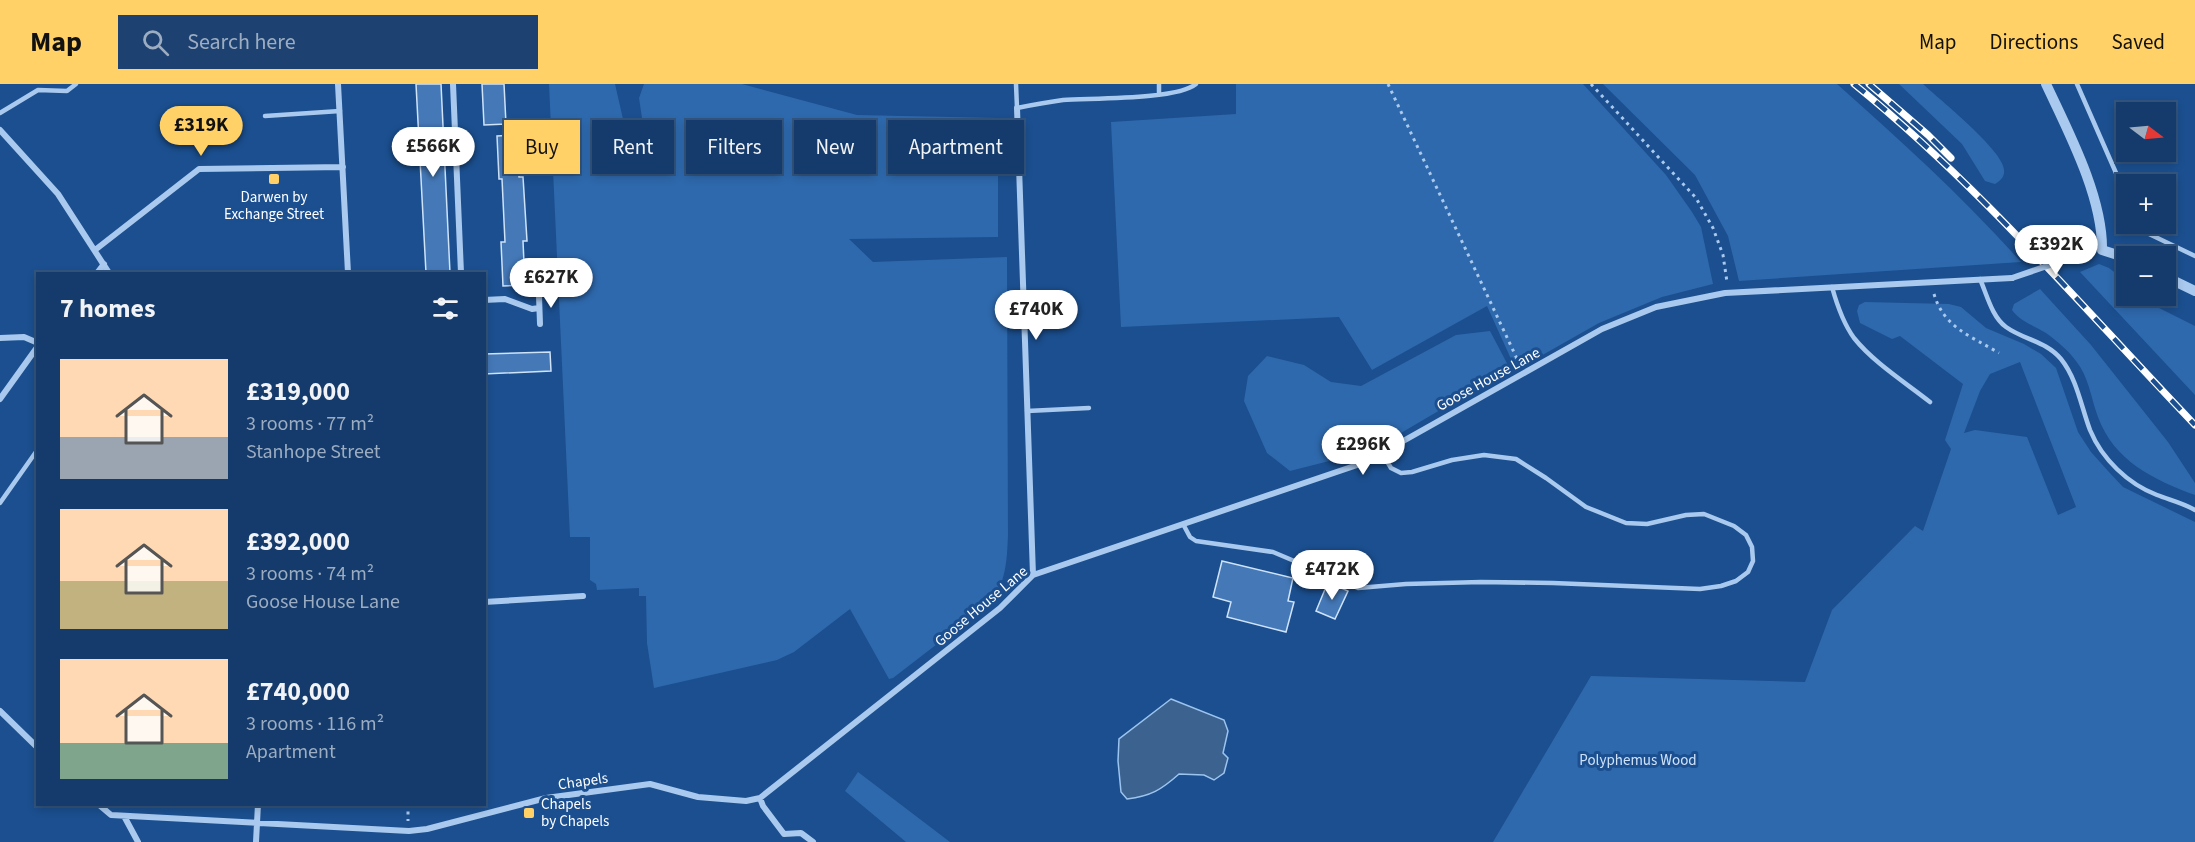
<!DOCTYPE html>
<html lang="en">
<head>
<meta charset="utf-8">
<style>
  :root { --surface:#143b6b; --page:#1d4271; --text:#f1f3f6; --muted:#9dadc1; --line:#33557e; --accent:#ffd166 }
  body { margin:0; font-family:"Source Sans 3",sans-serif; background:var(--page); color:var(--text); height:100vh; display:flex; flex-direction:column; font-size:22px; white-space:nowrap }
  * { box-sizing:border-box; margin:0 }
  p { font-size:20px; color:var(--muted) }
  .icon { flex:none; width:33px; height:33px; fill:none; stroke:currentColor; stroke-width:2; stroke-linecap:round; stroke-linejoin:round }
  .map { position:relative; flex:1; overflow:hidden }
  .details { position:absolute; left:36px; top:188px; width:450px; height:534px; display:flex; flex-direction:column; background:var(--surface); border-radius:0px; box-shadow:0 3px 9px #0003,0 0 0 2px var(--line) }
  .details>* { flex:none }
  .banner { position:absolute; left:504px; top:36px; width:570px; height:54px; display:flex; gap:12px }
  .needle { width:39px; rotate:106deg }
  .tools { position:absolute; left:2116px; top:18px; display:grid; gap:12px }
  .tools a { display:grid; place-items:center; width:60px; height:60px; border-radius:0px; background:var(--surface); box-shadow:0 3px 9px #0003,0 0 0 2px var(--line); font-size:30px }
  .price { position:absolute; translate:-50% -51px; padding:0 14px; border-radius:21px; background:#fff; color:#222; font-size:20px; line-height:39px; filter:drop-shadow(0 2px 3px #0008) }
  .price::after { content:''; position:absolute; left:50%; top:36px; width:18px; height:14px; margin-left:-9px; background:inherit; clip-path:polygon(0 0,100% 0,50% 100%) }
  .price.on { background:var(--accent); color:#111 }
  ul { padding:0; list-style:none }
  li { display:flex; align-items:center; gap:18px; height:150px; padding:0 24px }
  li span { display:grid; place-items:center; flex:none; width:168px; height:120px; border-radius:0px; color:#555 }
  li>.icon { margin-inline-start:auto }
  span .icon { width:72px; height:72px; fill:#fffc; stroke-width:1 }
  li b { font-size:26px }
  h2 { display:flex; justify-content:space-between; align-items:center; height:72px; padding:0 24px; font-size:26px }
  .tag { padding:0 21px; border-radius:0px; background:var(--surface); box-shadow:0 3px 9px #0003,0 0 0 2px var(--line); font-size:21px; line-height:54px }
  .tag.on { background:var(--accent); color:#111 }
  header { display:flex; align-items:center; gap:36px; box-sizing:border-box; height:84px; padding:0 30px; background:var(--accent); color:#111 }
  header strong { font-size:28px }
  nav { display:flex; gap:33px; margin-inline-start:auto; font-size:21px }
  .search { width:420px; height:54px; background:var(--page); display:flex; align-items:center; gap:15px; box-sizing:border-box; padding:0 21px; border-radius:0px; color:var(--muted); font-size:22px }
  .map>svg:first-child { display:block }
</style>
</head>
<body>
<header>
<strong>Map</strong>
<div class="search"><svg class="icon" aria-label="search" viewBox="0 0 24 24"><circle cx="10" cy="10" r="6"/><path d="M15 15l6 6"/></svg>Search here</div>
<nav><a>Map</a><a>Directions</a><a>Saved</a></nav>
</header>
<div class="map">
<svg width="2195" height="758" viewBox="0 0 2195 758">
  <rect width="100%" height="100%" fill="#1b4f8f"/>
  <path fill="#2e69ad" fill-rule="evenodd" d="M549,0H615L623,35L642,34L639,14L644,0H742L857,31L998,34V153L849,155L873,178L1007,173L1008,451C1007,476 1006,501 989,520L893,594L889,595L850,525L794,568L777,576L654,604L647,559L646,512H639V504L597,506L596,500L590,496V453H570Z
    M1236,0H1583L1666,91L1692,128L1701,143L1713,200L1662,213L1599,239L1516,286L1487,222L1372,286L1339,233L1121,243L1111,38L1236,30Z
    M1603,0H1837C1901,57 1964,114 2021,178L1739,197L1728,152L1695,91Z
    M1899,0H1923C1939,15 2004,67 2004,86C2005,93 2000,97 1995,100L1985,97L1962,60Z
    M2099,180L2109,184L2127,198V212H2144L2159,224L2195,242V311L2080,188Z
    M2040,205L2091,261L2168,358L2195,399V411C2154,396 2114,377 2098,333C2091,315 2089,293 2076,277C2068,266 2057,257 2046,249C2033,241 2021,238 2012,226L2014,220Z
    M1865,218L1949,220L1961,223L1986,244L2024,260L2041,270L2056,284L2078,348L2091,368L2108,387L2123,403L2195,438V758H1493L1591,592L1805,598L1832,526L1915,442L1923,447L1951,365L1945,356L1963,300L1900,252L1892,255L1860,239L1857,227L1859,221ZM2020,278L2076,423L2058,431L2027,353L1975,346L1964,349L1980,307L1990,290Z
    M1490,247L1510,285L1389,356L1345,373L1290,387L1267,369L1244,317L1248,292L1267,272L1304,281L1331,298L1361,302L1456,251Z
    M858,688L950,758H906L845,707Z"/>
  <path fill="#3c6290" stroke="#9cc4f0" stroke-width="1.5" d="M1171,615L1224,636L1228,647L1223,669L1228,674L1224,689L1214,696L1204,691L1179,690C1161,706 1151,712 1127,715L1121,708L1118,677L1119,655Z"/>
  <path fill="#4478b7" stroke="#cfe3fa" stroke-width="1.5" d="M416,0H441L450,189H426Z
    M482,0H504L506,40L484,41Z
    M517,51L519,93H523L527,157H523L525,201L503,202L501,158H505L502,95H499L497,52Z
    M550,268L551,287L484,290V270Z
    M1222,477L1293,494L1288,517L1294,518L1286,548L1227,533L1231,518L1213,513Z
    M1328,498L1348,507L1335,535L1316,527Z"/>
  <g fill="none" stroke-linecap="round" stroke-linejoin="round">
    <path stroke="#a9c9ee" stroke-width="3" stroke-dasharray="3 4.5" stroke-linecap="butt" d="M1388,0L1519,279
      M1591,0L1696,114L1713,144L1723,171L1727,198
      M1934,210C1944,244 1971,252 1999,269
      M408,720V737"/>
    <path stroke="#a9c9ee" stroke-width="4.5" d="M1016,0L1017,24C1032,21 1048,18 1063,16C1093,14 1176,16 1196,0
      M1159,0V10
      M2077,0L2127,114
      M0,29L38,6L67,7L76,0
      M265,32L340,27
      M2138,140L2147,149L2195,172
      M1980,195C1987,211 1992,233 2006,243C2024,256 2046,257 2061,275C2077,295 2081,322 2090,346C2102,375 2128,400 2157,411C2170,416 2183,419 2195,426
      M1832,203C1837,221 1843,239 1854,254C1873,278 1906,299 1930,318
      M1027,327L1089,324
      M0,419L38,365
      M1183,440L1190,453L1196,457L1273,468L1358,504L1406,500L1481,498L1553,499L1700,505L1721,502L1736,497L1748,488L1753,477L1752,463L1746,451L1734,442L1704,430L1686,431L1647,440L1626,439L1586,423L1546,394L1516,375L1484,371L1452,376L1412,388L1401,389L1391,384L1382,369"/>
    <path stroke="#a9c9ee" stroke-width="6" d="M338,0L348,189
      M453,0L461,189
      M1017,24L1033,491
      M0,46L58,110L109,189
      M95,166L199,85L343,83
      M97,189L104,180
      M484,216L505,215L532,225L539,224
      M540,240L539,212L540,206
      M0,254L24,253L38,259
      M0,315L38,262
      M484,518L583,512
      M0,627L38,664
      M760,714L763,722L784,750L801,749L813,758
      M98,720L111,731L409,747L427,745L546,714L650,700L698,713L746,717L760,714L1000,524L1033,491L1366,378L1602,245L1656,223L1725,209L2012,194
      M124,732L138,758
      M256,758L258,720"/>
    <path stroke="#a9c9ee" stroke-width="10" d="M2046,0C2068,47 2103,113 2102,166L2127,174
      M2166,193L2195,207"/>
    <g stroke="#fff" stroke-width="7">
      <path id="rail" d="M1854,0C1979,101 2084,225 2195,341
        M1869,0L1928,51L1951,74"/>
    </g>
    <use href="#rail" stroke="#1b4f8f" stroke-width="4.5" stroke-dasharray="14" stroke-linecap="butt"/>
    <path stroke="#a9c9ee" stroke-width="6" d="M2012,194L2091,167"/>
  </g>
  <g fill="#ffd166" stroke="#1b4f8f" stroke-width="2">
    <rect x="268" y="89" width="12" height="12" rx="3"/>
    <rect x="523" y="723" width="12" height="12" rx="3"/>
  </g>
  <g text-anchor="middle" stroke-width="6" stroke-linejoin="round" paint-order="stroke">
    <g font-size="15" fill="#fff" stroke="#1b4f8f">
      <text x="274" y="118">Darwen by<tspan x="274" dy="17">Exchange Street</tspan></text>
      <text x="541" y="725" text-anchor="start">Chapels<tspan x="541" dy="17">by Chapels</tspan></text>
    </g>
    <g font-size="15" fill="#fff" stroke="#1b4f8f">
      <text transform="translate(1488 295) rotate(-29)" y="5">Goose House Lane</text>
      <text transform="translate(981 522) rotate(-40)" y="5">Goose House Lane</text>
      <text transform="translate(583 697) rotate(-8)" y="5">Chapels</text>
    </g>
    <g font-size="15" fill="#cfe3fa" stroke="#1b4f8f">
      <text x="1638" y="681">Polyphemus Wood</text>
    </g>
  </g>
</svg>
<div class="tools">
<a><svg class="needle" viewBox="-14 -14 28 28"><path d="M0-13l5 13h-10z" fill="#e53935"/><path d="M0 13l5-13h-10z" fill="#9dadc1"/></svg></a>
<a>+</a>
<a>−</a>
</div>
<b class="price on" style="left:201px;top:73px">£319K</b>
<b class="price" style="left:433px;top:94px">£566K</b>
<b class="price" style="left:2056px;top:192px">£392K</b>
<b class="price" style="left:551px;top:225px">£627K</b>
<b class="price" style="left:1036px;top:257px">£740K</b>
<b class="price" style="left:1363px;top:392px">£296K</b>
<b class="price" style="left:1332px;top:517px">£472K</b>
<div class="banner">
<a class="tag on">Buy</a>
<a class="tag">Rent</a>
<a class="tag">Filters</a>
<a class="tag">New</a>
<a class="tag">Apartment</a>
</div>
<section class="details">
<h2>7 homes<svg class="icon" aria-label="filters" viewBox="0 0 24 24"><path d="M4 7h16M4 17h16"/><circle cx="9" cy="7" r="2"/><circle cx="15" cy="17" r="2"/></svg></h2>
<ul>
<li><span style="background:linear-gradient(#ffd9b3 65%,#9aa5b1 0)"><svg class="icon" aria-label="home" viewBox="0 0 24 24"><path d="M3 11l9-7 9 7M6 9v11h12V9"/></svg></span><div><b>£319,000</b><p>3 rooms · 77 m²</p><p>Stanhope Street</p></div></li>
<li><span style="background:linear-gradient(#ffd9b3 60%,#c2b280 0)"><svg class="icon" aria-label="home" viewBox="0 0 24 24"><path d="M3 11l9-7 9 7M6 9v11h12V9"/></svg></span><div><b>£392,000</b><p>3 rooms · 74 m²</p><p>Goose House Lane</p></div></li>
<li><span style="background:linear-gradient(#ffd9b3 70%,#7fa58c 0)"><svg class="icon" aria-label="home" viewBox="0 0 24 24"><path d="M3 11l9-7 9 7M6 9v11h12V9"/></svg></span><div><b>£740,000</b><p>3 rooms · 116 m²</p><p>Apartment</p></div></li>
</ul>
</section>
</div>
</body>
</html>
